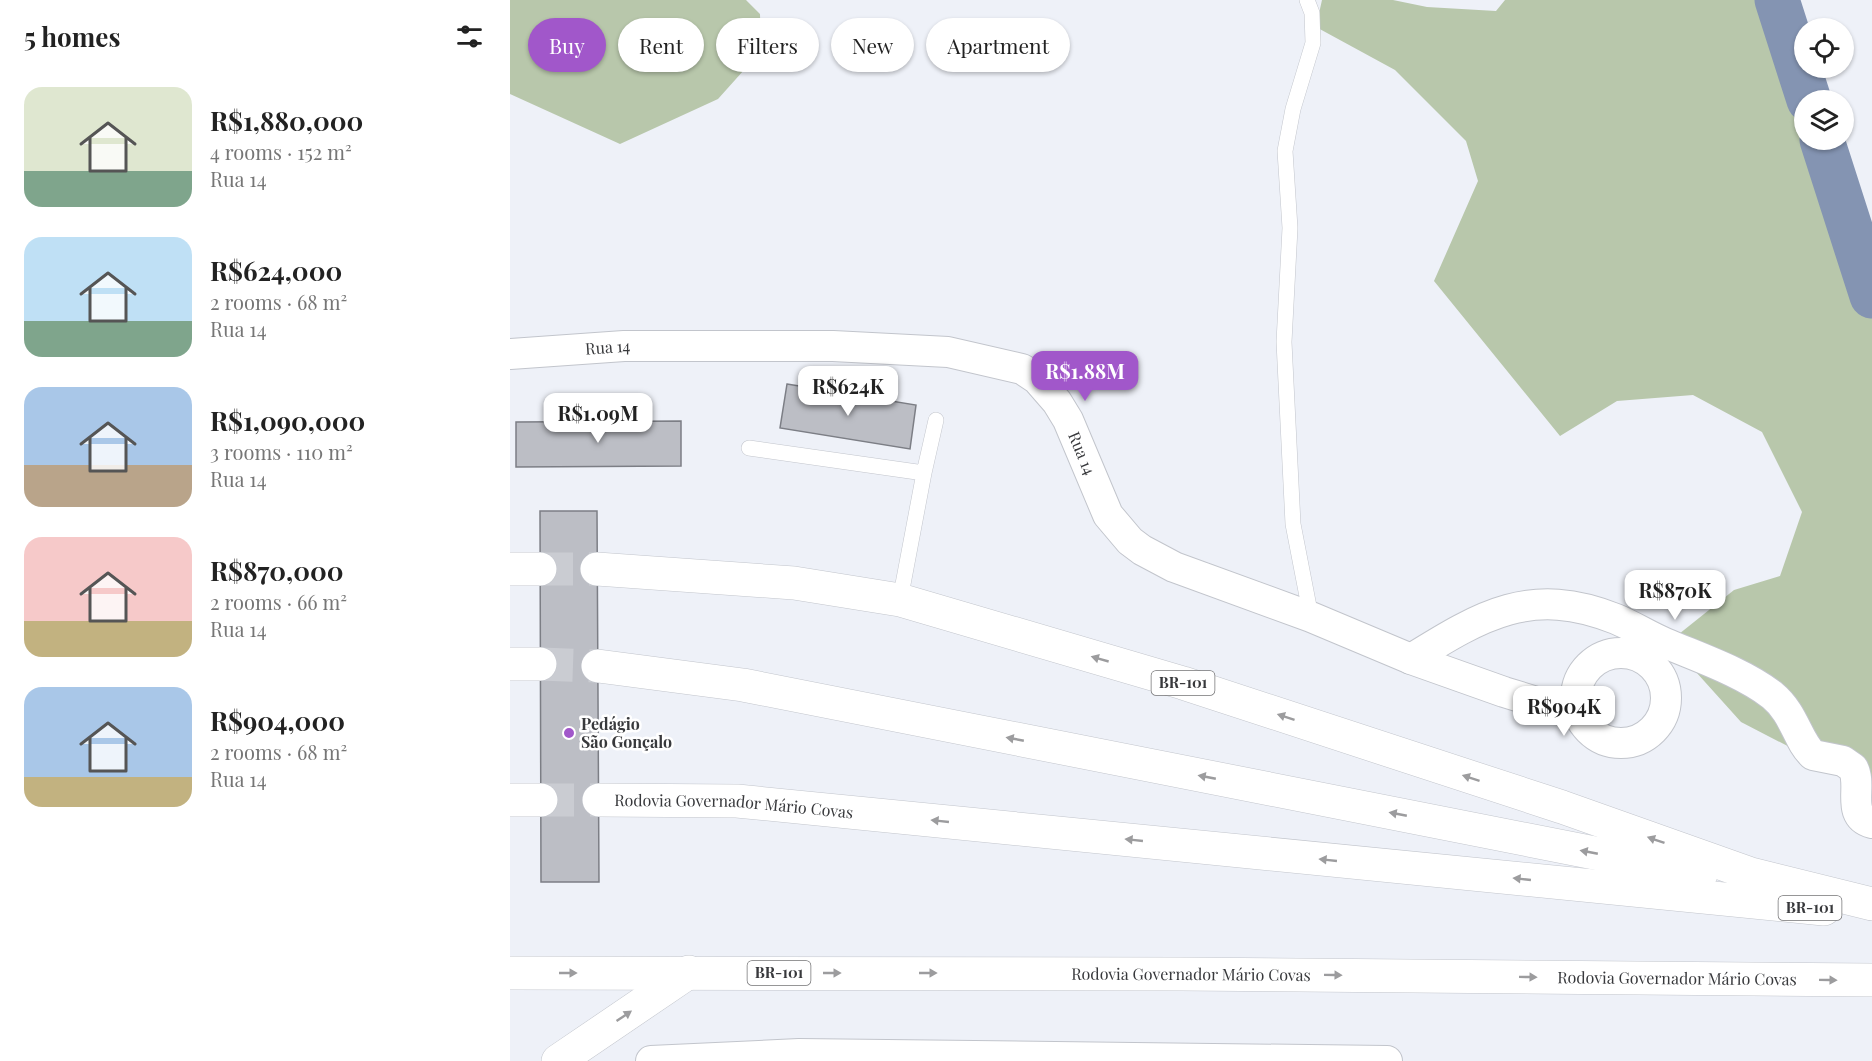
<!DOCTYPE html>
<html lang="en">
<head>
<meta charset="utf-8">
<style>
  :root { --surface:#fff; --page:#f2f2f2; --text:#222; --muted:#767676; --accent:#a157ca }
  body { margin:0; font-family:"Playfair Display",serif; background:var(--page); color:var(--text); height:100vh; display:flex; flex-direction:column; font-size:22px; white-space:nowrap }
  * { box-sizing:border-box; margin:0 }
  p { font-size:20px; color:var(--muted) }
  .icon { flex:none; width:33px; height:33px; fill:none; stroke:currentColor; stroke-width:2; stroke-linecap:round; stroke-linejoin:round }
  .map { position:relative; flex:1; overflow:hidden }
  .drawer { display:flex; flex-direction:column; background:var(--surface); width:510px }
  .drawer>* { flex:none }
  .banner { position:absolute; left:18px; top:18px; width:570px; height:54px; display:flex; gap:12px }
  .fabs { position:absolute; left:1284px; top:18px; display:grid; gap:12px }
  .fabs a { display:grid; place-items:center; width:60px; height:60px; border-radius:50%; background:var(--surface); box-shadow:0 2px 4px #0004; font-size:30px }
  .price { position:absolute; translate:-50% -51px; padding:0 14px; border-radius:12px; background:#fff; color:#222; font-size:20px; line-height:39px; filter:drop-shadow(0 2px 3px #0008) }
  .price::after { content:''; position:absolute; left:50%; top:36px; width:18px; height:14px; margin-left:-9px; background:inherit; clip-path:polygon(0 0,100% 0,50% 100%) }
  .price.active { background:var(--accent); color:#fff }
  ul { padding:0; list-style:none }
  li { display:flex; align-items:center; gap:18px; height:150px; padding:0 24px }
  li span { display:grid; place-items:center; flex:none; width:168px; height:120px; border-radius:18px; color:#555 }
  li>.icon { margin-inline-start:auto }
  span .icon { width:72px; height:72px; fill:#fffc; stroke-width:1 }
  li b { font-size:26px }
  h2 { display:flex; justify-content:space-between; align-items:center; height:72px; padding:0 24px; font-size:26px }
  .tag { padding:0 21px; border-radius:27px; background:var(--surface); box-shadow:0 2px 4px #0004; font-size:21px; line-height:54px }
  .tag.active { background:var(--accent); color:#fff }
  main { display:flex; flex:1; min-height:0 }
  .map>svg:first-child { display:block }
</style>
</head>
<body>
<main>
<section class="drawer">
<h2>5 homes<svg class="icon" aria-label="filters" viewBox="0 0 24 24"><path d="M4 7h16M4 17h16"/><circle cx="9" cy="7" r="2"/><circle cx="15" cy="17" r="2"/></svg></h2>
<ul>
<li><span style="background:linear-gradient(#dfe7d0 70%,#7fa58c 0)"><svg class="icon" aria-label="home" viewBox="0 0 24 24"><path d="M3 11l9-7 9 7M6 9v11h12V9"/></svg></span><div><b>R$1,880,000</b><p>4 rooms · 152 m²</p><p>Rua 14</p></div></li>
<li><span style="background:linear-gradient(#bfe0f5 70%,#7fa58c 0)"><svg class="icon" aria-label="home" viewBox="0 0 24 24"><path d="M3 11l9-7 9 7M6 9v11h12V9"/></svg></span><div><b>R$624,000</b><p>2 rooms · 68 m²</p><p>Rua 14</p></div></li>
<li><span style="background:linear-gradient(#a9c7e8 65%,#b9a48a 0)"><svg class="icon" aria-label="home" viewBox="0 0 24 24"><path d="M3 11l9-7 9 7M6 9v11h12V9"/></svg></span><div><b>R$1,090,000</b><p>3 rooms · 110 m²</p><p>Rua 14</p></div></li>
<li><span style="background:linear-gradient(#f6c9c9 70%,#c2b280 0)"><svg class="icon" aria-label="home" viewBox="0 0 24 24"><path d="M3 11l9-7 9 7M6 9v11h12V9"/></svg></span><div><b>R$870,000</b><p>2 rooms · 66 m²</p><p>Rua 14</p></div></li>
<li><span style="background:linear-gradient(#a9c7e8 75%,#c2b280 0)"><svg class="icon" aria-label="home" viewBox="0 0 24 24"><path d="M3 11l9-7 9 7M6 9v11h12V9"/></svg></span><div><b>R$904,000</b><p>2 rooms · 68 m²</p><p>Rua 14</p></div></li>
</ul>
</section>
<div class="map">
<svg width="1362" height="1061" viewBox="0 0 1362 1061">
  <rect width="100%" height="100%" fill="#eef1f8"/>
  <path fill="#b8c7ab" d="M0,0H236L250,14L251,51L208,99L110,144L0,94Z
    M812,0H883L917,7L986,11L995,0H1266L1298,100H1294V140H1311L1362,299V780L1322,769L1231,722L1159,642L1224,590L1270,576L1292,512L1252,432L1183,395L1107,401L1050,436L924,281L968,181L956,141L885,70L806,27Z"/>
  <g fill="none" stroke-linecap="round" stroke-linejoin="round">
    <path stroke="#8494b2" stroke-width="45" d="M1267,0L1299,100
      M1312,140L1362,296"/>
  </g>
  <path fill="#bcbec5" stroke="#7c7e85" stroke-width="1.5" d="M277,384L406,405L400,449L270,428Z
    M171,421V466L6,467V422Z
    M30,511H87L89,882H31Z"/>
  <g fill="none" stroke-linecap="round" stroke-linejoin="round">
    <path stroke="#caccd2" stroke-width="33" stroke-dasharray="33 16" stroke-linecap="butt" d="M30,569H87
      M30,664L88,666
      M31,800H89"/>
    <g stroke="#c2c5cc" stroke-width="16">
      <path id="service" d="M797,0L802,13L803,43L783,109L775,151L780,228L774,342L783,524L801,617
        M239,448L414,473L390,600
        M414,473L426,420"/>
    </g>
    <g stroke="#c2c5cc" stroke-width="32">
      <g id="minor">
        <path id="s1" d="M0,354L114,346H323L438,352L512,369L527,379L547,402L558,420L598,515L620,541L632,550L664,567L801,617L901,659L994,692L1069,715"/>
        <circle cx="1111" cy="698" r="45"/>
        <path d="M901,659C972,615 1021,585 1106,619C1123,626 1138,636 1155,643C1190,658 1232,672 1262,695C1285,714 1287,740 1303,755L1333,761L1343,768C1353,786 1335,816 1362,823"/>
        <path d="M141,1061L289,1054L877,1061"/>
      </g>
    </g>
    <g stroke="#c2c5cc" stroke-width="34">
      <g id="motorway">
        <path d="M0,569H30"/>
        <path d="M87,569L284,583L390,600L673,683L1052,807L1241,874L1362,904"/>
        <path d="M0,664H30"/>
        <path d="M88,666L233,685L1191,874"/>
        <path d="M0,800H31"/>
        <path id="s2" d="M89,800L227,801L1314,909"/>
        <path id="s3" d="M0,973L671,974L1362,980"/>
        <path d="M48,1061L179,972"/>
      </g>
    </g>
    <use href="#service" stroke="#fff" stroke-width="15"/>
    <use href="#minor" stroke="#fff" stroke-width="30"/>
    <use href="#motorway" stroke="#fff" stroke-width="33"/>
  </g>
  <defs><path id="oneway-solid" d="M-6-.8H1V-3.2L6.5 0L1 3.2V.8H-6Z" transform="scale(1.5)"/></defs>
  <g fill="#9c9c9e">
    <use href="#oneway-solid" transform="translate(590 659) rotate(-164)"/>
    <use href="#oneway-solid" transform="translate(776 717) rotate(-162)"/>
    <use href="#oneway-solid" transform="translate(505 739) rotate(-169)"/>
    <use href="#oneway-solid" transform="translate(697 777) rotate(-169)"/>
    <use href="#oneway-solid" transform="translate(961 778) rotate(-162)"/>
    <use href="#oneway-solid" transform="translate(888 814) rotate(-169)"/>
    <use href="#oneway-solid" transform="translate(430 821) rotate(-174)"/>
    <use href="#oneway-solid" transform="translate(624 840) rotate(-174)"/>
    <use href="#oneway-solid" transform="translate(1146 840) rotate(-161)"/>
    <use href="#oneway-solid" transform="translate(1079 852) rotate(-169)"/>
    <use href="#oneway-solid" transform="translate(818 860) rotate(-174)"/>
    <use href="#oneway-solid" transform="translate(1012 879) rotate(-174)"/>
    <use href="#oneway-solid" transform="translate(58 973)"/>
    <use href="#oneway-solid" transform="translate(322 973)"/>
    <use href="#oneway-solid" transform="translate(418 973)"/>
    <use href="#oneway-solid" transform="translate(823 975) rotate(1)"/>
    <use href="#oneway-solid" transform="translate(1018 977) rotate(1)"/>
    <use href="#oneway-solid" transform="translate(1318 980) rotate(1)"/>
    <use href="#oneway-solid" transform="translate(114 1016) rotate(-34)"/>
  </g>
  <circle fill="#a157ca" stroke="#fff" stroke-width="2" cx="59" cy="733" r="6"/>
  <g text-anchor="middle" stroke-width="5" stroke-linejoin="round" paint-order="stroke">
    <g fill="#fff" stroke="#747476" stroke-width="1.5">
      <rect x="641.5" y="671" width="63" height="24" rx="4.5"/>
      <rect x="1268.5" y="896" width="63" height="24" rx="4.5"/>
      <rect x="237.5" y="961" width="63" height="24" rx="4.5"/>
    </g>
    <g font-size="15" font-weight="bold" fill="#38393c">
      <text x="673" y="688">BR-101</text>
      <text x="1300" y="913">BR-101</text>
      <text x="269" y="978">BR-101</text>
    </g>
    <g font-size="16" fill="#38393c" stroke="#fff">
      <text dy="6" stroke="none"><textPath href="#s1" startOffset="98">Rua 14</textPath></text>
      <text dy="6" stroke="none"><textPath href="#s1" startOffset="620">Rua 14</textPath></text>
      <text dy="6" stroke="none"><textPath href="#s2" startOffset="135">Rodovia Governador Mário Covas</textPath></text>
      <text dy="6" stroke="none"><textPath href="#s3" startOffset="681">Rodovia Governador Mário Covas</textPath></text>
      <text dy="6" stroke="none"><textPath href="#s3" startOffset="1167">Rodovia Governador Mário Covas</textPath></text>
    </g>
    <g font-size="16" font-weight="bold" fill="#38393c" stroke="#fff" text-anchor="start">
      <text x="71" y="730">Pedágio<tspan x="71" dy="18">São Gonçalo</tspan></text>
    </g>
  </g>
</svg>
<div class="fabs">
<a><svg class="icon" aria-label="locate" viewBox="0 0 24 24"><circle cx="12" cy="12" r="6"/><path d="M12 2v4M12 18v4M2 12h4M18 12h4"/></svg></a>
<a><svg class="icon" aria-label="layers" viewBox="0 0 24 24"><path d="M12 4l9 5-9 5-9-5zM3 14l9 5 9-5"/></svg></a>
</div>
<b class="price active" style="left:575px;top:402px">R$1.88M</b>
<b class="price" style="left:338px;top:417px">R$624K</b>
<b class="price" style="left:88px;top:444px">R$1.09M</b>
<b class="price" style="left:1165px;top:621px">R$870K</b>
<b class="price" style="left:1054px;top:737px">R$904K</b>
<div class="banner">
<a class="tag active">Buy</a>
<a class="tag">Rent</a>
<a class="tag">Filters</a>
<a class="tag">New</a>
<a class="tag">Apartment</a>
</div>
</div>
</main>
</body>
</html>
